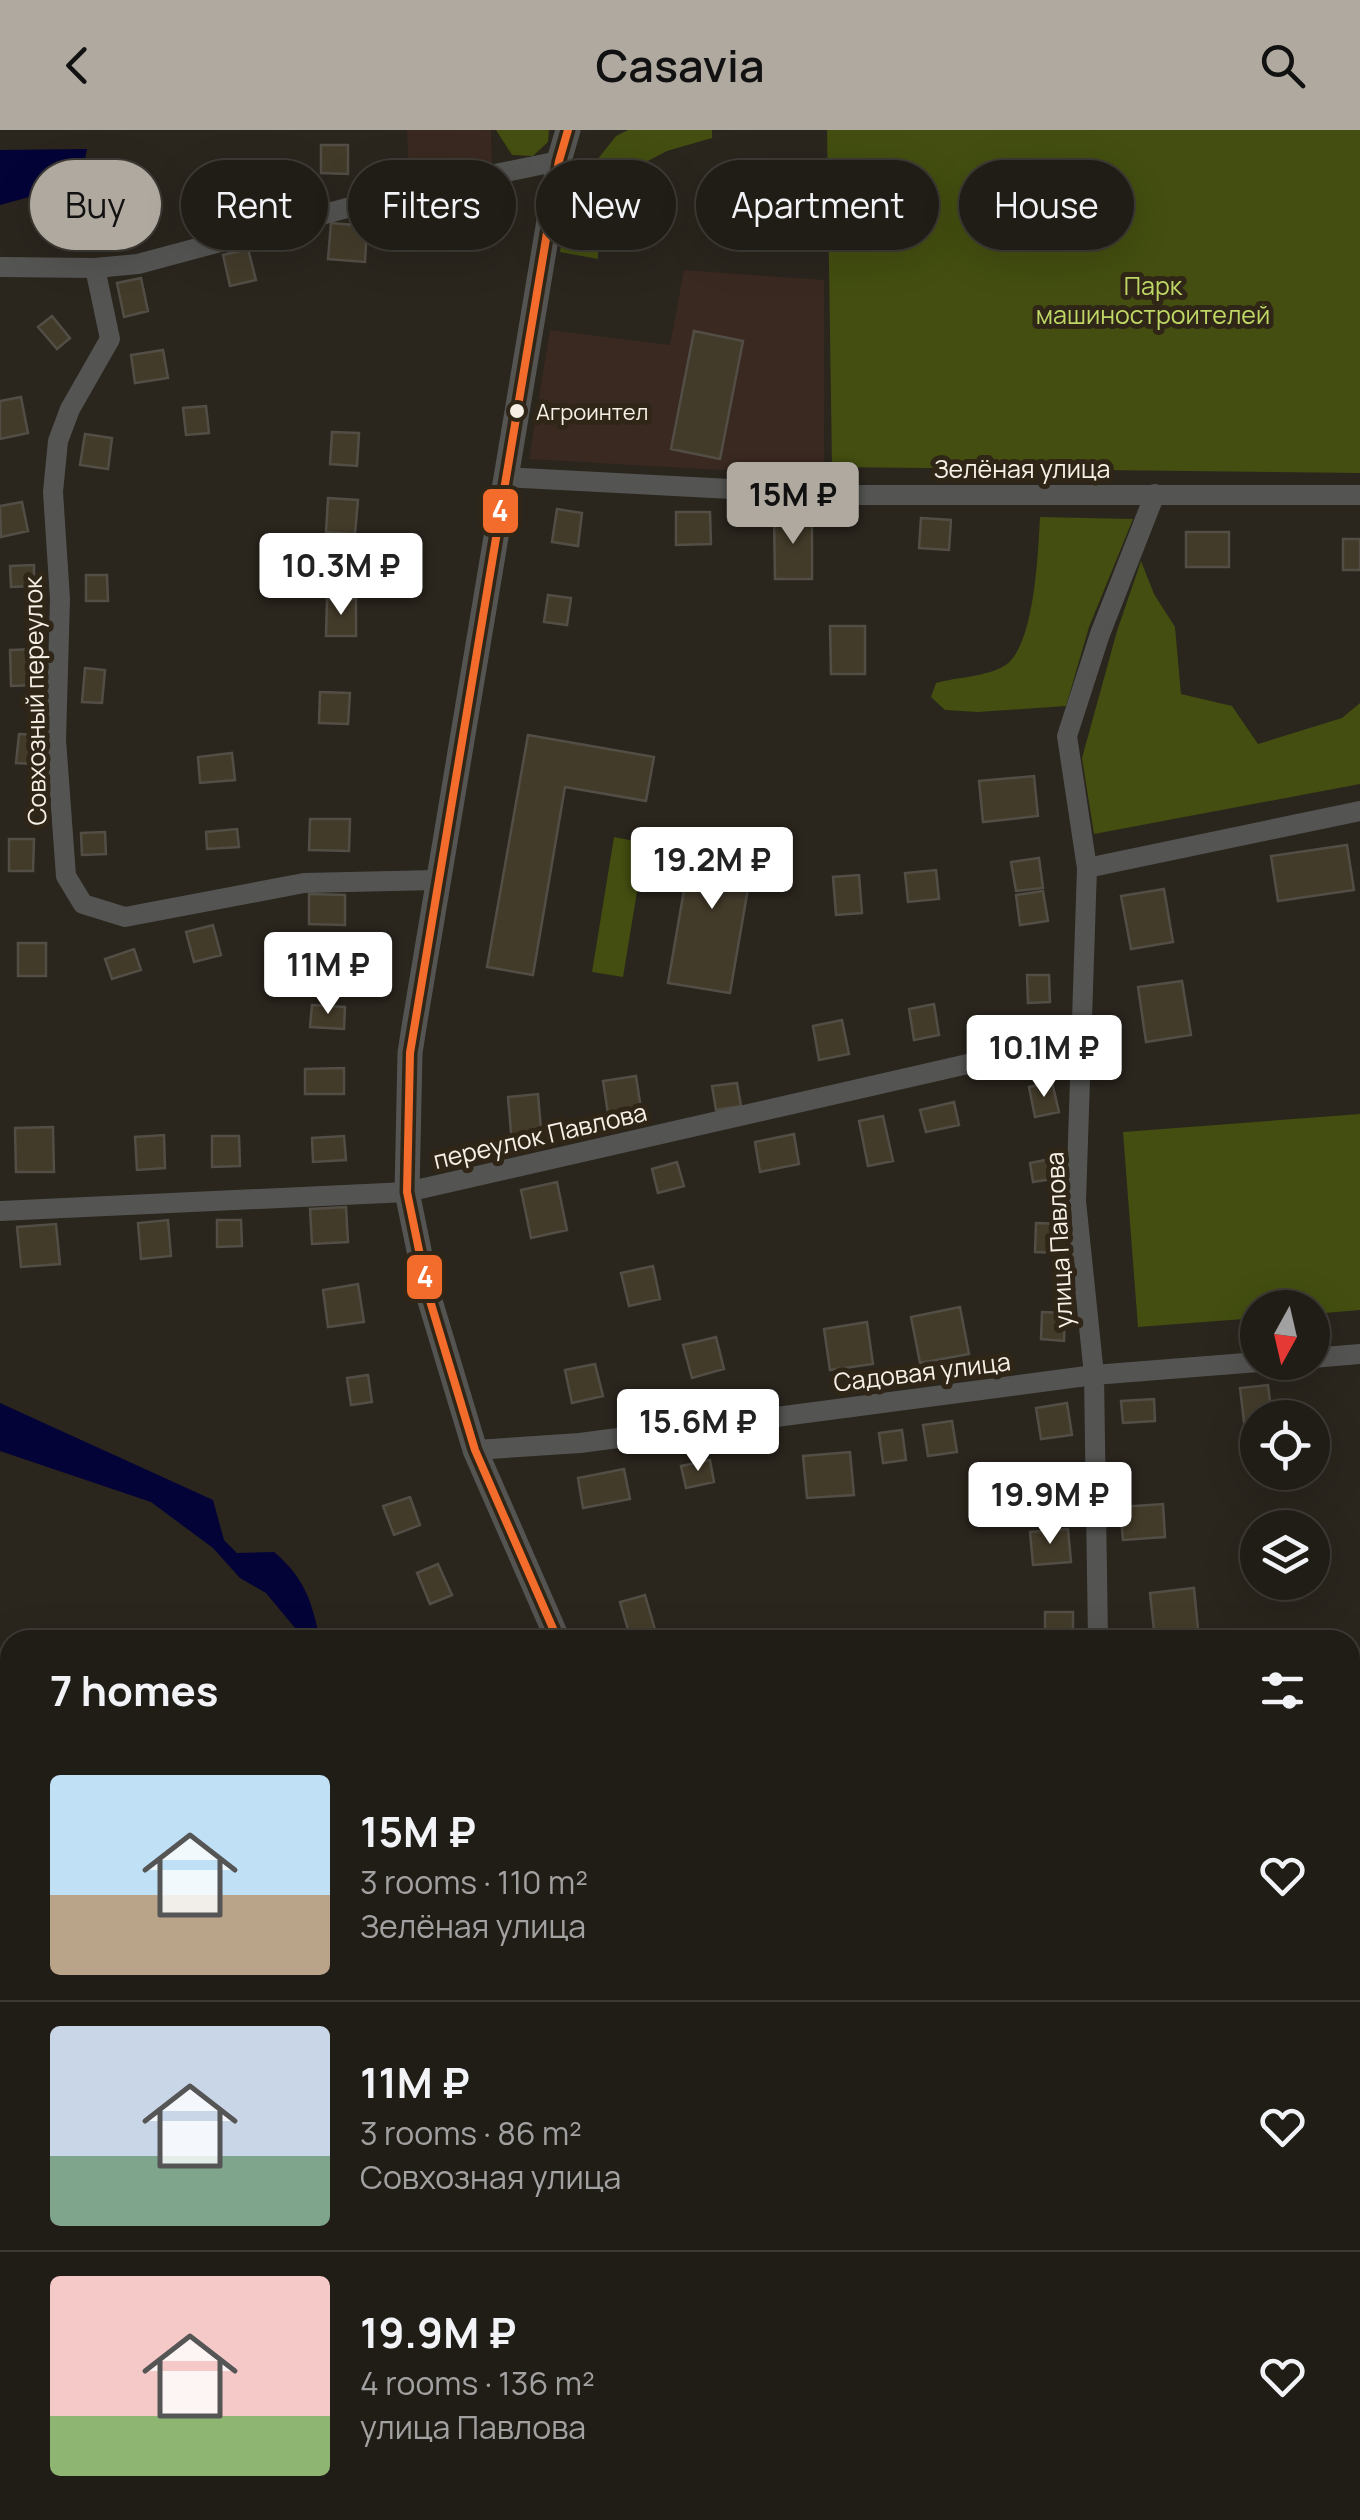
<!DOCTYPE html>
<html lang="en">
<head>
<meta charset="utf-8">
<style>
  :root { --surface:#201c16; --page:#28251f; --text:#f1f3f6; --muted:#a2a1a1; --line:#3d3a35; --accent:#afa9a0 }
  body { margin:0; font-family:Manrope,sans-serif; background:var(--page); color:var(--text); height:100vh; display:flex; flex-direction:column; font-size:38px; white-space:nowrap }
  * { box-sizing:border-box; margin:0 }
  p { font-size:32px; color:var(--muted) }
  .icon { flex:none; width:55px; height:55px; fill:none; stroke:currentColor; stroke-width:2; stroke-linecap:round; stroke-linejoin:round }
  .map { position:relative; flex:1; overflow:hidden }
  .side { position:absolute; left:0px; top:1500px; width:1360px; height:890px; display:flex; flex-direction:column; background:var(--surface); border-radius:30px 30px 0 0; box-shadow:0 10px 40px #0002,0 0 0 2px var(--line) }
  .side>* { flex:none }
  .hud { position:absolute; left:30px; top:30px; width:1300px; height:90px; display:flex; gap:20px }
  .needle { width:65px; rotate:188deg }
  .tools { position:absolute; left:1240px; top:1160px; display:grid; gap:20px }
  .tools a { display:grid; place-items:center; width:90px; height:90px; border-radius:50%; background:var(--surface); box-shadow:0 10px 40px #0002,0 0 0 2px var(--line); font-size:50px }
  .price { position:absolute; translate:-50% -85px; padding:0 22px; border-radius:10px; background:#fff; color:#222; font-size:32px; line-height:65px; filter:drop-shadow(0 2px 5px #0008) }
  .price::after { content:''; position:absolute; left:50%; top:60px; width:30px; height:22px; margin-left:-15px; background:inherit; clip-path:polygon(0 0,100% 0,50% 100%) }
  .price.selected { background:var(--accent); color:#111 }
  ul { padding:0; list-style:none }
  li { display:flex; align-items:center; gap:30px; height:250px; padding:0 50px }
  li+li { border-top:2px solid var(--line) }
  li span { display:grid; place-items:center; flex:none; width:280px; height:200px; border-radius:10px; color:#555 }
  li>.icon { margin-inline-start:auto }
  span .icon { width:120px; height:120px; fill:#fffc; stroke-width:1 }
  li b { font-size:42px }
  h2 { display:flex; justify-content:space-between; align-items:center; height:120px; padding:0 50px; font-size:42px }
  .pill { padding:0 35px; border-radius:45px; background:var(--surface); box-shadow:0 10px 40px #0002,0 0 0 2px var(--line); font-size:35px; line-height:90px }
  .pill.selected { background:var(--accent); color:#111 }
  header { display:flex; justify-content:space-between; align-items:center; height:130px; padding:0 50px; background:var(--accent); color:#111; font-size:45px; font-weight:600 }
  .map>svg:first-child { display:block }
</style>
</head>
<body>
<header><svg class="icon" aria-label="back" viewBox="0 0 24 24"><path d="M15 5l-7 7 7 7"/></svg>Casavia<svg class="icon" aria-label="search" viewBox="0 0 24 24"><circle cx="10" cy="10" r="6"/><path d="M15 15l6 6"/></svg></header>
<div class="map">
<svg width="1360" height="2390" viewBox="0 0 1360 2390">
  <rect width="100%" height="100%" fill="#2a251d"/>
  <path fill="#3a2921" d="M407,0H491L492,33L409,53Z
    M684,140L824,150V346L529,329L550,200L670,215Z"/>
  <path fill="#3a2d1a" d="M319,2380H716L680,2390H323Z"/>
  <path fill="#434e10" d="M496,0H549L548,12L533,26L512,25Z
    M628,0H712V8L667,21L625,43L598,87V129L560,122L570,64L616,6Z
    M827,0H1360V343L832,337Z
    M1040,387L1133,389L1089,497L1066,576L978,582L945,580L931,567L936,553C957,547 985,547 1004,536C1035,518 1038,421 1040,387Z
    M1141,431L1154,464L1175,497L1181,564L1232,576L1258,614L1342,588L1360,573V654L1094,704L1082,628L1117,501Z
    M614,707L645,713L623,847L592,842Z
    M1360,984V1180L1313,1184L1312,1178H1258L1257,1188L1138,1197L1123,1002Z"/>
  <path fill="#040338" d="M87,19L80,53L0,75V20Z
    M0,1273L213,1370L224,1410L237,1423L274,1422C305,1448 312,1472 320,1510H305L266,1463L240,1448L213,1418L151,1372L0,1321Z
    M10,2101V2191L0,2190V2103Z"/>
  <path fill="#433b2a" stroke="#524e46" stroke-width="2.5" d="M321,15H348V44L321,43Z
    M331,93L367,96L365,132L328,129Z
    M248,119L256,150L230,156L223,125Z
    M141,148L148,181L124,187L117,153Z
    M52,186L70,208L57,219L38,197Z
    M694,201L743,211L720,329L671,319Z
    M163,220L168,248L135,253L131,225Z
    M21,267L28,303L0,309V271Z
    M206,276L209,303L186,305L183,278Z
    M332,302L359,303L357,336L330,334Z
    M85,304L112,308L108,339L80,335Z
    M328,368L358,370L355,404L326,402Z
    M22,372L28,401L1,407L0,376Z
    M557,379L582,383L578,416L552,412Z
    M676,382H710L711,414L676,415Z
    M774,386H812V449H775Z
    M921,388L951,390L949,420L919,418Z
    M1186,402H1229V437H1186Z
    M1343,409H1360V440H1343Z
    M34,435V456L11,457L10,436Z
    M86,445H107L108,471H86Z
    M548,465L571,468L567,495L544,492Z
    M327,469H356V506H326Z
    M830,496H865V544H831Z
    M36,519L37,555L11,556L10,520Z
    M85,538L105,540L102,573L82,572Z
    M320,562L350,563L348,594L319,593Z
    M19,604L36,605L34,634L16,633Z
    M528,605L654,627L646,671L565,657L533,845L487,837Z
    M232,623L235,650L200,653L198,627Z
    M1034,646L1038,686L983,692L979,651Z
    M310,689H350L349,721L309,720Z
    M237,699L239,717L207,719L206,702Z
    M105,702L106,724L82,725L81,703Z
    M694,702L756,712L730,863L668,853Z
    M9,709H34L33,741H9Z
    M1347,715L1354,760L1278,771L1271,726Z
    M1039,728L1043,758L1016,761L1011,732Z
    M936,740L939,769L908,772L905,743Z
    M859,745L862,783L836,785L833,747Z
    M1164,759L1173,812L1131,819L1121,766Z
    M1043,761L1048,791L1020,795L1016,765Z
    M309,764L345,765V795L309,794Z
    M213,795L221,825L194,832L186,802Z
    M18,813H46V846H18Z
    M134,819L141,840L112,849L105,829Z
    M1027,845H1049L1050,872L1028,873Z
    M1182,851L1191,905L1146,912L1138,857Z
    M934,874L939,905L914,910L909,879Z
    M312,875L345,877L344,899L310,897Z
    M842,890L849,924L819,930L813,896Z
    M344,938V964H305V939Z
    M636,946L643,992L610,997L603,951Z
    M1052,952L1059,982L1035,987L1029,957Z
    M737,953L741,976L716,980L712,956Z
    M538,964L542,1011L512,1014L508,967Z
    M954,972L959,995L926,1002L920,980Z
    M883,986L893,1031L868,1036L859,991Z
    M53,997L54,1042H16L15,998Z
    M794,1004L799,1034L760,1042L755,1012Z
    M164,1005L165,1038L137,1040L135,1007Z
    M212,1006H239L240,1036L212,1037Z
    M344,1006L346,1030L313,1032L312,1008Z
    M1060,1027L1064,1047L1033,1052L1030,1033Z
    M677,1032L684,1056L658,1063L652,1039Z
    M557,1052L567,1100L531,1108L521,1060Z
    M346,1077L348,1112L312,1114L310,1079Z
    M168,1090L171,1126L141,1129L138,1093Z
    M217,1090H241L242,1116L217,1117Z
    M1036,1093L1064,1094V1123L1035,1122Z
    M56,1094L60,1134L21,1137L17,1097Z
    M653,1136L660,1169L629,1176L621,1143Z
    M358,1154L364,1192L328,1197L323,1160Z
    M960,1177L969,1224L920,1233L911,1187Z
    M1042,1182L1065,1183L1064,1211L1041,1209Z
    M867,1192L873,1234L830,1240L824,1199Z
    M716,1207L724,1239L692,1248L683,1215Z
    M595,1234L603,1266L572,1273L565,1240Z
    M368,1245L372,1272L351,1275L347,1248Z
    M1268,1255L1272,1288H1258V1299L1245,1300L1240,1258Z
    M1154,1269L1155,1291L1123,1293L1121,1271Z
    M1067,1273L1072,1305L1041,1309L1036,1278Z
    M952,1291L957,1322L928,1326L923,1295Z
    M902,1300L906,1330L883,1333L879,1303Z
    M850,1322L854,1365L807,1368L803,1326Z
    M710,1330L714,1352L686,1358L681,1336Z
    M624,1339L630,1369L583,1378L578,1348Z
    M410,1367L420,1395L394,1405L383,1376Z
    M1163,1374L1165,1407L1123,1410L1120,1377Z
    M1068,1399L1071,1432L1033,1435L1030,1402Z
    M438,1434L452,1465L430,1474L417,1443Z
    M1194,1458L1199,1509L1155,1510L1150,1463Z
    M645,1465L658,1510H631L620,1472Z
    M1045,1482H1073V1508H1045Z
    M1350,1874H1360V1899H1350Z
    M1350,2036H1360V2054H1350Z
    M1350,2227H1360V2258L1350,2257Z
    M1350,2338L1360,2339V2369L1350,2368Z
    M1002,2380H1027L1031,2390H998L995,2382Z"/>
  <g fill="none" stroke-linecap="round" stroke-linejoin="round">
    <path stroke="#545553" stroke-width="20" d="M0,137L95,138L138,134L403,63L559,31
      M95,138L110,209L70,279L58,311L53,362L60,469L56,610L66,746L83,774L125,787L304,753L436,750
      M505,347L845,365H1360
      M1087,738L1360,681
      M0,1081L407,1062L1081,908
      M1312,1228L1360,1224
      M475,1320L580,1313L1094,1245L1258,1232
      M1098,1510L1094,1245L1076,1071L1087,738L1067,606L1100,504L1155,364
      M1124,2390L1125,2380"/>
    <path stroke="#545553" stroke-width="25" d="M558,1510L475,1320L428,1164L407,1062L410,923L414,897L559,31L568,0
      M940,2380L945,2390"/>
    <g stroke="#302617" stroke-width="15">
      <path id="bus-1" d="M558,1510L475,1320L428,1164L407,1062L410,923L559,31L568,0"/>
    </g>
    <use href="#bus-1" stroke="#f36c2b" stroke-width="8"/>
  </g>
  <circle fill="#f6f0e6" stroke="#302617" stroke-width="4" cx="517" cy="281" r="9"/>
  <g text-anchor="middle" stroke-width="10" stroke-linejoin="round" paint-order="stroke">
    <g font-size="22" fill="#f6f0e6" stroke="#302617" text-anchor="start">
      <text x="536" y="290">Агроинтел</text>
    </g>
    <g font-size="25" fill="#bfd765" stroke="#302617">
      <text x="1153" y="165">Парк<tspan x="1153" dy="29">машиностроителей</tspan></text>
    </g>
    <g font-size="25" fill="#f6f0e6" stroke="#302617">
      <text x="1022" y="348">Зелёная улица</text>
      <text transform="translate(35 571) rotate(-91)" y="9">Совхозный переулок</text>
      <text transform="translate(540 1006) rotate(-13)" y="9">переулок Павлова</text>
      <text transform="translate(1059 1110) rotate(-93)" y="9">улица Павлова</text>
      <text transform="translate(922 1242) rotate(-7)" y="9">Садовая улица</text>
    </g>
  </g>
  <g stroke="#302617" stroke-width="4">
    <rect x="481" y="357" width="39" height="48" rx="10" fill="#f36c2b"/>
    <rect x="405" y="1123" width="39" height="48" rx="10" fill="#f36c2b"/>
  </g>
  <g font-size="28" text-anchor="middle" font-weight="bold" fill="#fff">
    <text x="500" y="391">4</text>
    <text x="425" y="1157">4</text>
  </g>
</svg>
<div class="tools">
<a><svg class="needle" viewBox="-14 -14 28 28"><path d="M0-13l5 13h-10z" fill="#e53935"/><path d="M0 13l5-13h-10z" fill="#a2a1a1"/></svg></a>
<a><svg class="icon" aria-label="locate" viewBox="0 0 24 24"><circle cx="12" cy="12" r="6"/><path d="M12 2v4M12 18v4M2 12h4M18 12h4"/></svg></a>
<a><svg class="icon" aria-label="layers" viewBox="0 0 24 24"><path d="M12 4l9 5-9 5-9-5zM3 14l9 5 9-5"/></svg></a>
</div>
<b class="price selected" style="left:793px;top:417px">15M ₽</b>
<b class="price" style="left:341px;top:488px">10.3M ₽</b>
<b class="price" style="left:712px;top:782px">19.2M ₽</b>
<b class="price" style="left:328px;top:887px">11M ₽</b>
<b class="price" style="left:1044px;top:970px">10.1M ₽</b>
<b class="price" style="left:698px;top:1344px">15.6M ₽</b>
<b class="price" style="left:1050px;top:1417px">19.9M ₽</b>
<div class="hud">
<a class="pill selected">Buy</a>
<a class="pill">Rent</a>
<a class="pill">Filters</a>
<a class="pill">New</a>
<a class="pill">Apartment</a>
<a class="pill">House</a>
</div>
<section class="side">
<h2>7 homes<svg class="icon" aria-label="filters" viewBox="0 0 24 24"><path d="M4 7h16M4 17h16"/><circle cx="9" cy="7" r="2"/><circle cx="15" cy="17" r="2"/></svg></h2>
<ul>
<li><span style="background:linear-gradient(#bfe0f5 60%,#b9a48a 0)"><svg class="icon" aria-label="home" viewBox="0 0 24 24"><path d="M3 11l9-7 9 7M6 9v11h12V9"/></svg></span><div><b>15M ₽</b><p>3 rooms · 110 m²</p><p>Зелёная улица</p></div><svg class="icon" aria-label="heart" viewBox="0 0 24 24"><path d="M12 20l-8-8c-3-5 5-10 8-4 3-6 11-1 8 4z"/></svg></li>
<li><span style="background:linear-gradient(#c9d6e8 65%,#7fa58c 0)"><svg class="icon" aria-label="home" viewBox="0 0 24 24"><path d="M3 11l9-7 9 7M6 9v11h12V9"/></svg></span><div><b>11M ₽</b><p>3 rooms · 86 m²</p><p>Совхозная улица</p></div><svg class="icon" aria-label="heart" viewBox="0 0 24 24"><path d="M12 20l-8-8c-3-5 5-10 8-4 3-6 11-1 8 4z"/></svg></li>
<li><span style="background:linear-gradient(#f6c9c9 70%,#8fb573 0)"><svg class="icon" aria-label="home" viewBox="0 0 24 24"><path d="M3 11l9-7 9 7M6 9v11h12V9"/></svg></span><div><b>19.9M ₽</b><p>4 rooms · 136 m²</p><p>улица Павлова</p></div><svg class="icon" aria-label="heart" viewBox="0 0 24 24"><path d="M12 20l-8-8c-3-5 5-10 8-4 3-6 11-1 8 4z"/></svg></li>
</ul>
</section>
</div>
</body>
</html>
